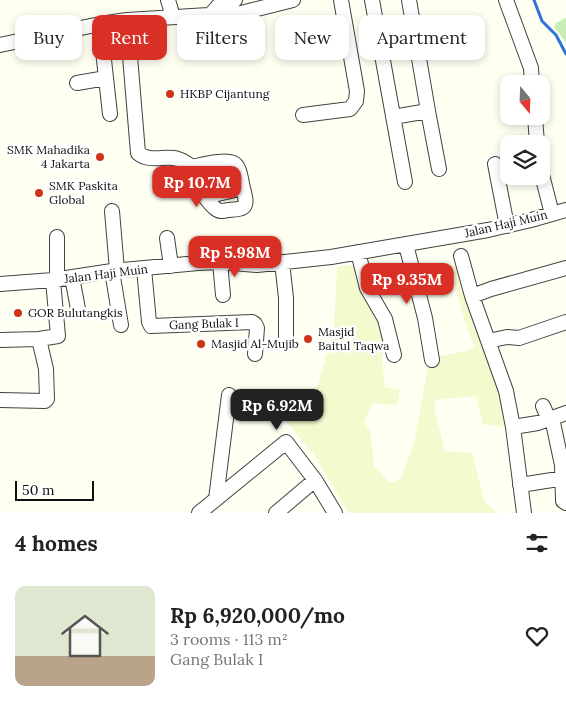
<!DOCTYPE html>
<html lang="en">
<head>
<meta charset="utf-8">
<style>
  :root { --surface:#fff; --page:#f2f2f2; --text:#222; --muted:#767676; --line:#e0e0e0; --accent:#d93025 }
  body { margin:0; font-family:Lora,serif; background:var(--page); color:var(--text); height:100vh; display:flex; flex-direction:column; font-size:19px; white-space:nowrap }
  * { box-sizing:border-box; margin:0 }
  p { font-size:16px; color:var(--muted) }
  .icon { flex:none; width:28px; height:28px; fill:none; stroke:currentColor; stroke-width:2; stroke-linecap:round; stroke-linejoin:round }
  .map { position:relative; height:513px; overflow:hidden }
  .sheet { display:flex; flex-direction:column; background:var(--surface); flex:1 }
  .sheet>* { flex:none }
  .guide { position:absolute; left:15px; top:15px; width:536px; height:45px; display:flex; gap:10px }
  .needle { width:32px; rotate:161deg }
  .buttons { position:absolute; left:500px; top:75px; display:grid; gap:10px }
  .buttons a { display:grid; place-items:center; width:50px; height:50px; border-radius:10px; background:var(--surface); box-shadow:0 2px 8px #0003; font-size:25px }
  .scale { position:absolute; left:15px; bottom:12px; width:79px; box-sizing:border-box; padding-left:5px; border:2px solid #0f0f0f; border-top:0; font-size:14px; line-height:18px; white-space:nowrap; color:#0f0f0f; -webkit-text-stroke:4px #fff; paint-order:stroke }
  .price { position:absolute; translate:-50% -42px; padding:0 11px; border-radius:10px; background:var(--accent); color:#fff; font-size:16px; line-height:32px; filter:drop-shadow(0 1px 2px #0008) }
  .price::after { content:''; position:absolute; left:50%; top:30px; width:15px; height:11px; margin-left:-8px; background:inherit; clip-path:polygon(0 0,100% 0,50% 100%) }
  .price.current { background:#222; color:#fff }
  ul { padding:0; list-style:none }
  li { display:flex; align-items:center; gap:15px; height:125px; padding:0 15px }
  li+li { border-top:1px solid var(--line) }
  li span { display:grid; place-items:center; flex:none; width:140px; height:100px; border-radius:10px; color:#555 }
  li>.icon { margin-inline-start:auto }
  span .icon { width:60px; height:60px; fill:#fffc; stroke-width:1 }
  li b { font-size:21px }
  h2 { display:flex; justify-content:space-between; align-items:center; height:60px; padding:0 15px; font-size:21px }
  .chip { padding:0 18px; border-radius:10px; background:var(--surface); box-shadow:0 2px 8px #0003; font-size:18px; line-height:45px }
  .chip.current { background:var(--accent); color:#fff }
  .map>svg:first-child { display:block }
</style>
</head>
<body>
<div class="map">
<svg width="566" height="513" viewBox="0 0 566 513">
  <rect width="100%" height="100%" fill="#fffff2"/>
  <path fill="#f4f9ce" d="M357,264L379,318L386,341L382,358L385,387L400,390L397,405L373,403L364,422L370,431L374,466L390,483L401,479L414,443L430,358L468,351L474,346L463,315L451,266H457L505,407L506,427L483,424L476,396L435,400V413L445,451L472,453L484,501L497,513H349L315,456L276,409H308L318,384L334,329L337,267Z"/>
  <path fill="#c8efb6" d="M566,18V43L554,27L556,23Z"/>
  <g fill="none" stroke-linecap="round" stroke-linejoin="round">
    <path stroke="#2f73dc" stroke-width="3" d="M534,0L542,21L556,35L566,54"/>
    <g stroke="#424242" stroke-width="16">
      <path id="minor" d="M168,0L173,17
        M372,0L405,182
        M409,0L428,111
        M506,0L531,68L532,84
        M211,14L220,4L235,0
        M127,20L138,153C150,163 165,155 178,159C183,160 188,164 192,167L200,191L205,197L243,188C241,182 241,170 236,165C230,157 201,165 192,167
        M100,24L110,114
        M0,45L100,24L127,20L241,13L293,0
        M77,83L106,78
        M303,115L350,109L356,101L357,91L341,0
        M535,116L537,144
        M393,117L428,111L439,169
        M495,164L507,226
        M541,171L552,214
        M205,197C208,201 212,206 216,209C220,212 224,211 228,210C247,209 248,207 243,188
        M112,211L117,270
        M167,238L171,266
        M406,245L425,318L432,360
        M358,252L367,288L385,319L394,355
        M461,256L472,296
        M220,262L223,295
        M282,262L286,298V343
        M144,269L149,322L151,326L252,322L255,324L257,328L255,354
        M112,271L121,325
        M72,277L78,309
        M57,280V237
        M0,284L53,280L112,271L198,263L220,262L257,265L331,257L488,230L531,220L566,210
        M0,340L39,339
        M488,341L507,337L519,338L566,322
        M0,400L45,401L47,399L46,369L39,339L58,336L53,280
        M543,406L549,420
        M552,418L562,465L563,501L566,503
        M513,427L538,423L566,413
        M520,485L552,480H563
        M216,499L229,395
        M199,513L286,442L315,480L335,513
        M276,513L315,480
        M524,513L513,427L506,391L472,296L491,289L566,268"/>
    </g>
    <use href="#minor" stroke="#fff" stroke-width="14"/>
  </g>
  <g fill="#d03417" stroke="#fff" stroke-width="2">
    <circle cx="170" cy="94" r="5"/>
    <circle cx="100" cy="157" r="5"/>
    <circle cx="39" cy="193" r="5"/>
    <circle cx="18" cy="313" r="5"/>
    <circle cx="308" cy="339" r="5"/>
    <circle cx="201" cy="344" r="5"/>
  </g>
  <g text-anchor="middle" stroke-width="5" stroke-linejoin="round" paint-order="stroke">
    <g font-size="12" fill="#0f0f0f" stroke="#fff" text-anchor="start">
      <text x="180" y="98">HKBP Cijantung</text>
      <text x="90" y="154" text-anchor="end">SMK Mahadika<tspan x="90" dy="14">4 Jakarta</tspan></text>
      <text x="49" y="190">SMK Paskita<tspan x="49" dy="14">Global</tspan></text>
      <text x="28" y="317">GOR Bulutangkis</text>
      <text x="318" y="336">Masjid<tspan x="318" dy="14">Baitul Taqwa</tspan></text>
      <text x="211" y="348">Masjid Al-Mujib</text>
    </g>
    <g font-size="12" fill="#0f0f0f" stroke="#fff">
      <text transform="translate(506 224) rotate(-13)" y="4">Jalan Haji Muin</text>
      <text transform="translate(106 274) rotate(-7)" y="4">Jalan Haji Muin</text>
      <text transform="translate(204 324) rotate(-2)" y="4">Gang Bulak I</text>
    </g>
  </g>
</svg>
<div class="buttons">
<a><svg class="needle" viewBox="-14 -14 28 28"><path d="M0-13l5 13h-10z" fill="#e53935"/><path d="M0 13l5-13h-10z" fill="#767676"/></svg></a>
<a><svg class="icon" aria-label="layers" viewBox="0 0 24 24"><path d="M12 4l9 5-9 5-9-5zM3 14l9 5 9-5"/></svg></a>
</div>
<div class="scale">50 m</div>
<b class="price" style="left:197px;top:208px">Rp 10.7M</b>
<b class="price" style="left:235px;top:278px">Rp 5.98M</b>
<b class="price" style="left:407px;top:305px">Rp 9.35M</b>
<b class="price current" style="left:277px;top:431px">Rp 6.92M</b>
<div class="guide">
<a class="chip">Buy</a>
<a class="chip current">Rent</a>
<a class="chip">Filters</a>
<a class="chip">New</a>
<a class="chip">Apartment</a>
</div>
</div>
<section class="sheet">
<h2>4 homes<svg class="icon" aria-label="filters" viewBox="0 0 24 24"><path d="M4 7h16M4 17h16"/><circle cx="9" cy="7" r="2"/><circle cx="15" cy="17" r="2"/></svg></h2>
<ul>
<li><span style="background:linear-gradient(#dfe7d0 70%,#b9a48a 0)"><svg class="icon" aria-label="home" viewBox="0 0 24 24"><path d="M3 11l9-7 9 7M6 9v11h12V9"/></svg></span><div><b>Rp 6,920,000/mo</b><p>3 rooms · 113 m²</p><p>Gang Bulak I</p></div><svg class="icon" aria-label="heart" viewBox="0 0 24 24"><path d="M12 20l-8-8c-3-5 5-10 8-4 3-6 11-1 8 4z"/></svg></li>
</ul>
</section>
</body>
</html>
